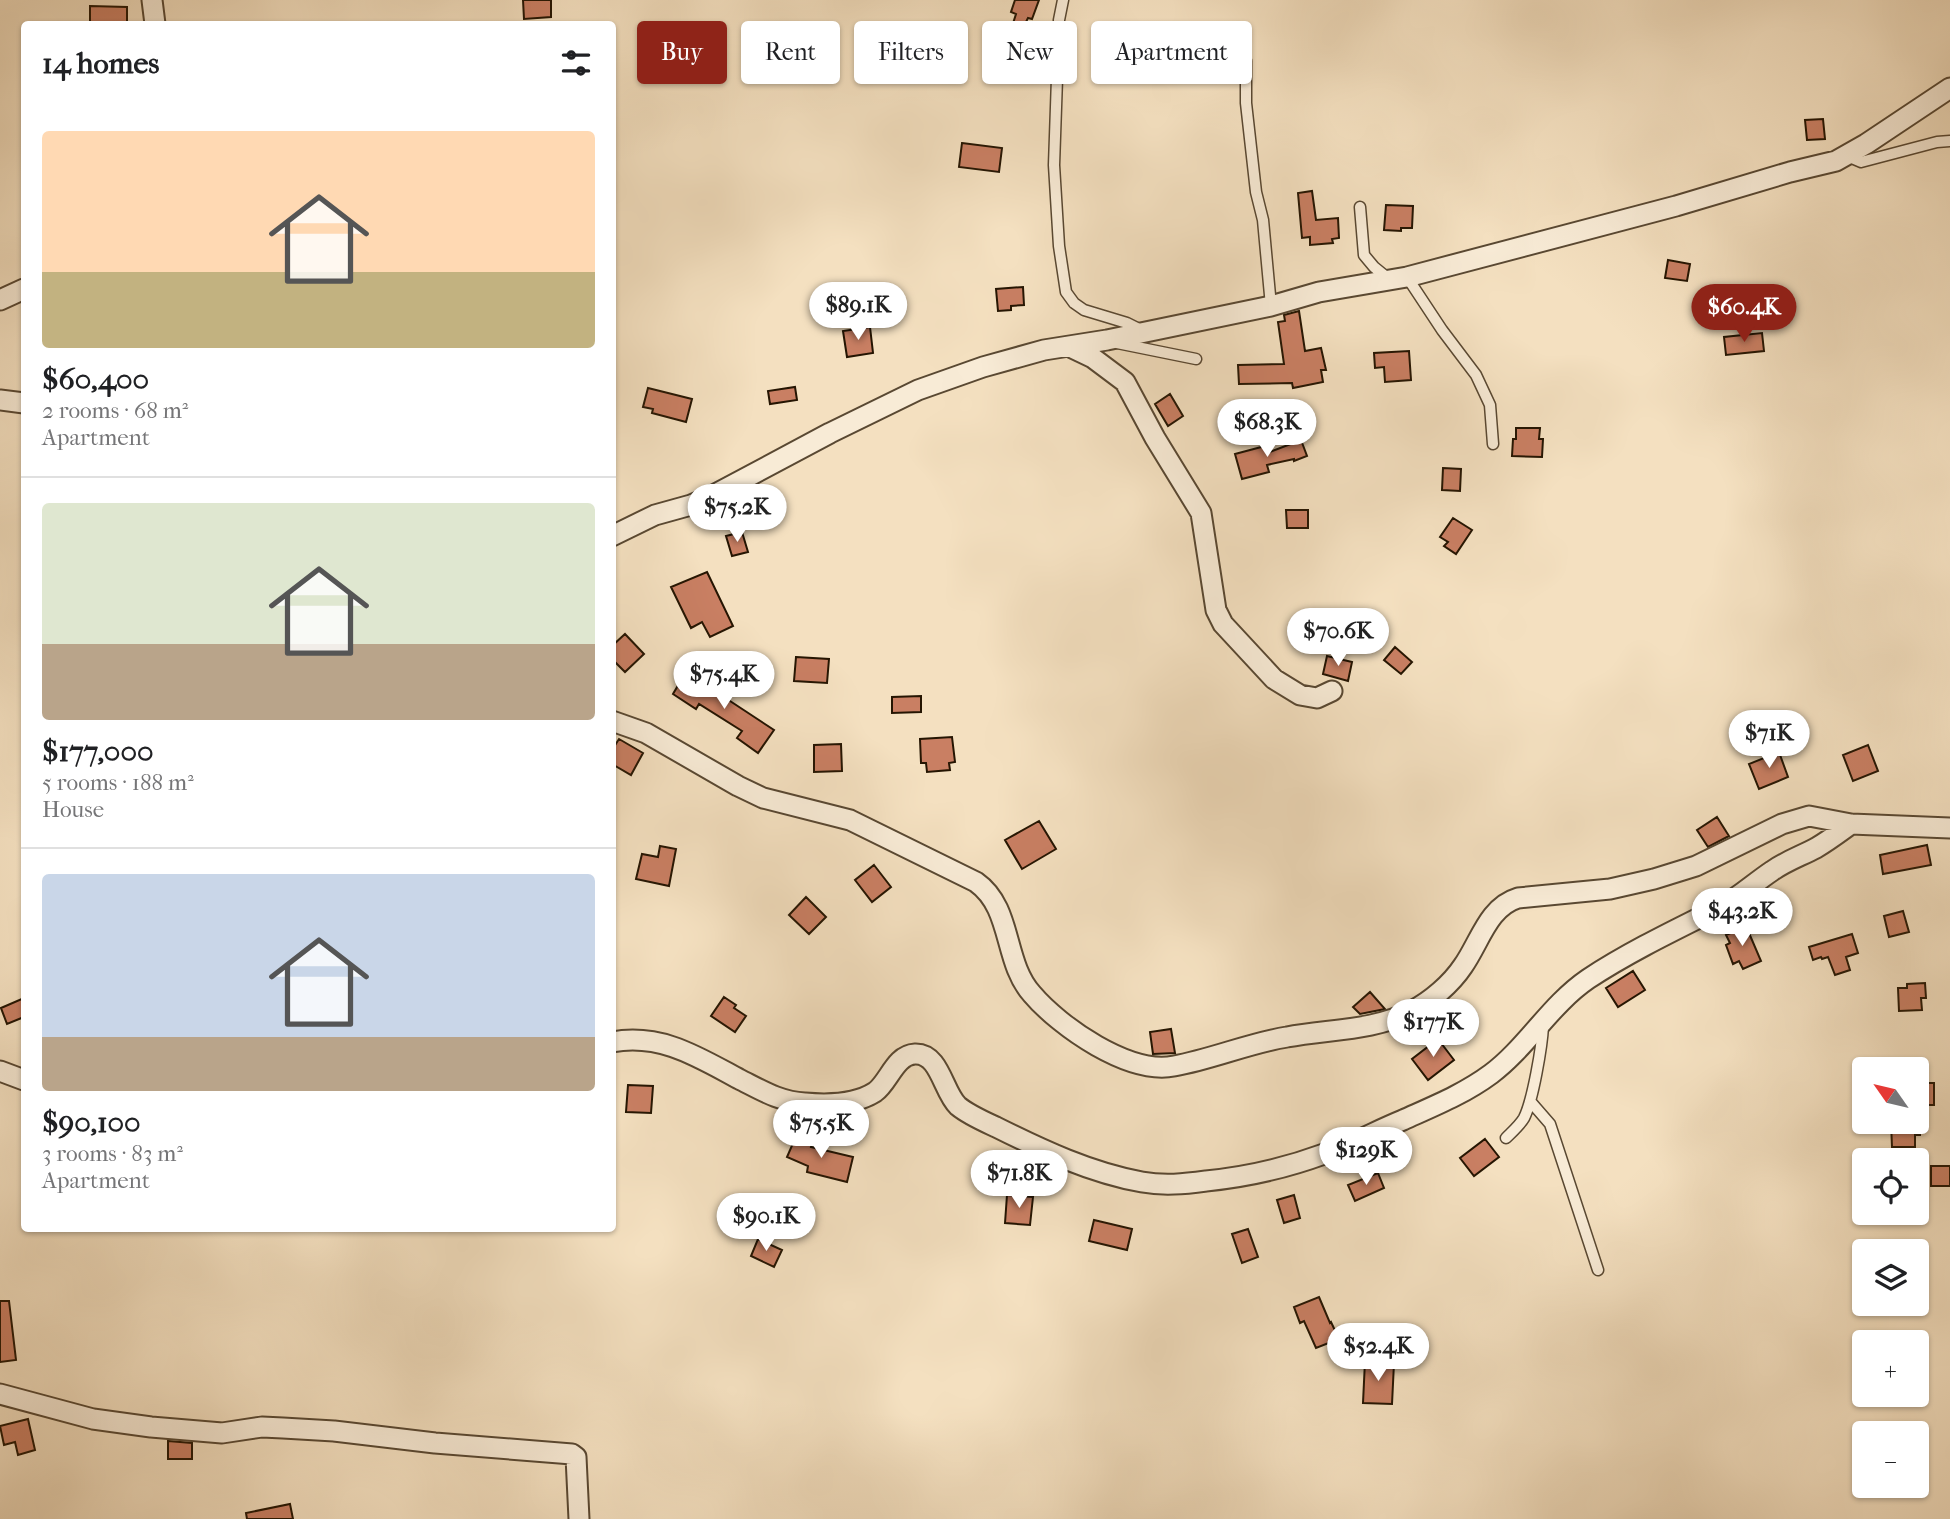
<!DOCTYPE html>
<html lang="en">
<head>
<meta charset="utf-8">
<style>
  :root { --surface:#fff; --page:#f6f6f6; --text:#202124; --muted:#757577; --line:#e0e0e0; --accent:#8f2418 }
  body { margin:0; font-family:"IM FELL French Canon",serif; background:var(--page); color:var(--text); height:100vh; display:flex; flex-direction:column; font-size:26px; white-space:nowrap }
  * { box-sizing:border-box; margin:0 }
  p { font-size:23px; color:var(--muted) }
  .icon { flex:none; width:38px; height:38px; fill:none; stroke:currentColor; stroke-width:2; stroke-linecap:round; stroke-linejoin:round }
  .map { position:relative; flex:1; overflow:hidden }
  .panel { position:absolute; left:21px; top:21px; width:595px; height:1211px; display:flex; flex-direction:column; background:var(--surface); border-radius:7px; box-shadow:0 2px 5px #0004 }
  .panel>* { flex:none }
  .guide { position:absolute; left:637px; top:21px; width:665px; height:63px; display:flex; gap:14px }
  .needle { width:46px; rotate:304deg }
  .buttons { position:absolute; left:1852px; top:1057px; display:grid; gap:14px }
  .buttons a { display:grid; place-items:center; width:77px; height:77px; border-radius:7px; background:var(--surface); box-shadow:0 2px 5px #0004; font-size:35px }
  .price { position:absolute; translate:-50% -60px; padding:0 16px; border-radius:24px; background:#fff; color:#222; font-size:23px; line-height:46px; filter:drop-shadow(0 2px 4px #0008) }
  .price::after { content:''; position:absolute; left:50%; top:42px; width:21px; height:16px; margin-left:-10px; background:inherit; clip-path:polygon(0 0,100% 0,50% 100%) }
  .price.active { background:var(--accent); color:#fff }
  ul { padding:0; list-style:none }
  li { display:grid; align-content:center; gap:14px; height:371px; padding:0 21px }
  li+li { border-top:2px solid var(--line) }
  li span { display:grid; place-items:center; height:217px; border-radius:7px; color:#555 }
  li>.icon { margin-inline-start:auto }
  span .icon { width:126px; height:126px; fill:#fffc; stroke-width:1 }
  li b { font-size:30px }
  h2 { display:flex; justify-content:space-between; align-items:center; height:84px; padding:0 21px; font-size:30px }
  .tag { padding:0 24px; border-radius:7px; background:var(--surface); box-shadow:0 2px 5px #0004; font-size:24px; line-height:63px }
  .tag.active { background:var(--accent); color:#fff }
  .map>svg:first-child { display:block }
</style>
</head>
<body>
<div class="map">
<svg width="1950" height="1519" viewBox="0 0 1950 1519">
  <rect width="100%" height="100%" fill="#f4e0c0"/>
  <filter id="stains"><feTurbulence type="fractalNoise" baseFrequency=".00286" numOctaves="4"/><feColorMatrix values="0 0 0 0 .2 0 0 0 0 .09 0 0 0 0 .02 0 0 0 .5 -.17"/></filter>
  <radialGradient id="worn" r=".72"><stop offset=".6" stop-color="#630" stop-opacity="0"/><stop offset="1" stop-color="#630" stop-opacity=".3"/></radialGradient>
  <path fill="#c97f63" stroke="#251502" stroke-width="2" d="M523,0H551V17L524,19Z
    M1015,0H1039L1032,19L1028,18L1016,42L1008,39L1016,14L1011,12Z
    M90,6L127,7V24H90Z
    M1823,119L1825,139L1807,140L1805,120Z
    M962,143L1002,148L999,172L959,167Z
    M1312,191L1316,220L1338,218L1339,238L1332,239L1333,243L1310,245V237L1302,238L1298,193Z
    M1386,205L1413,206L1412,228H1401V231L1384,230Z
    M1668,260L1690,264L1687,281L1665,278Z
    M1023,287L1024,305L1011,306V310L998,311L996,289Z
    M1299,311L1305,351L1321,348L1326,370H1321L1323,382L1293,388L1292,383L1239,384L1238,365L1284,364L1278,322L1285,321L1284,315Z
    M870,327L873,353L847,357L843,331Z
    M1762,333L1764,351L1726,355L1724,337Z
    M1409,351L1411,380L1385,382L1384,367L1375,368L1374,353Z
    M795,387L797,400L770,404L768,391Z
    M648,388L692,399L686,422L652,413L653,409L643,407Z
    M1170,394L1183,416L1168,426L1155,404Z
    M1516,428H1540L1539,439H1543L1542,457L1512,456L1513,439H1516Z
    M1301,440L1307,456L1294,461V459L1267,465L1269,472L1242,479L1235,454L1265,446L1267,453Z
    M1443,468L1461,469L1460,491L1442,490Z
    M1286,510H1308V528H1287Z
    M1453,518L1472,530L1456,554L1444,546L1448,542L1440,537Z
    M742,532L748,552L732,556L726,536Z
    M707,572L733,626L710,637L702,622L691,628L671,587Z
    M625,634L644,654L625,672L612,659V646Z
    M1395,647L1412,662L1401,674L1384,660Z
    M1327,656L1352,662L1348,681L1323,674Z
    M796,657L829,659L827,683L794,681Z
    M686,672L774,730L758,753L737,738L742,731L699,704L696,709L673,694Z
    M921,696V712L892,713V697Z
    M952,737L955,762L949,763L950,770L927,772L926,763H921L920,739Z
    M619,739L643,753L631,775L612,764V750Z
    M841,744L842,771L814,772V745Z
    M1868,745L1878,771L1853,781L1843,755Z
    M1779,752L1788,777L1759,789L1749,764Z
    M1717,817L1729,836L1708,847L1697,830Z
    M1039,821L1056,849L1022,869L1005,840Z
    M1927,845L1931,865L1883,874L1880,855Z
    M660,846L676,849L669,886L636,879L642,854L658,857Z
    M874,865L891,887L872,902L855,880Z
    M806,897L826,917L809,934L789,915Z
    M1903,911L1909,932L1889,937L1884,916Z
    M1746,926L1761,961L1743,969L1739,961L1733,964L1726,945L1730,943L1726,935Z
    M1852,934L1858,953L1846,957L1850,970L1835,975L1828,957L1822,959L1821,957L1813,960L1809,947Z
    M1633,971L1645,990L1618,1007L1606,988Z
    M1925,983L1926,998H1921L1922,1010L1899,1011L1898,988H1907V984Z
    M1370,992L1385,1009L1360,1014L1353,1007Z
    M724,997L736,1005L734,1008L746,1016L735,1032L711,1016Z
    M24,998V1017L7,1024L1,1008Z
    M1171,1029L1175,1053L1153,1054L1150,1032Z
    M1438,1039L1454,1060L1428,1080L1412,1059Z
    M1916,1083H1934V1105H1916Z
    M628,1085L653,1086L651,1113L626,1112Z
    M1891,1122H1920V1135H1915V1147H1892Z
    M797,1134L813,1141L811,1147L853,1157L847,1182L807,1172L808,1166L787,1157Z
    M1485,1139L1499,1157L1474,1176L1460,1158Z
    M1931,1166H1950V1186H1931Z
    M1378,1173L1384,1188L1355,1201L1348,1185Z
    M1007,1195L1033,1197L1030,1225L1005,1223Z
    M1294,1195L1300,1218L1284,1223L1277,1200Z
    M1094,1220L1132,1229L1127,1250L1089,1241Z
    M1248,1229L1258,1257L1242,1263L1232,1234Z
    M758,1239L782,1250L774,1267L751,1256Z
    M1319,1297L1330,1323L1331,1322L1339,1339L1316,1348L1304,1321L1300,1323L1294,1307Z
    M0,1301H9L16,1360L0,1362Z
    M1365,1361L1394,1363L1392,1404L1363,1403Z
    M28,1419L35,1450L18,1455L15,1442L4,1445L0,1426Z
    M168,1441L192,1443V1459H168Z
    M290,1504L293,1519H247L246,1513Z"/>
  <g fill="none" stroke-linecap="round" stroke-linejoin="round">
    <g stroke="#594832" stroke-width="13">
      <path id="service" d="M1063,0L1059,20L1054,165L1059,246L1066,292L1074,303L1084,310L1127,323L1141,330
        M1246,61V103L1256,192L1263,220L1271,306
        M1847,156L1861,162L1937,142L1950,141
        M1360,207L1364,255L1374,267L1390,280
        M1407,277L1442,330L1476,375L1490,405L1493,444
        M1117,343L1196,359
        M1530,1101L1550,1124L1598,1270
        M1506,1138C1512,1132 1520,1125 1524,1118C1533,1100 1542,1046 1543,1026"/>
    </g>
    <g stroke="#594832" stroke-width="23">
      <path id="minor" d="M152,0L155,24
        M0,300L24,289
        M1070,347L1093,358L1125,382L1155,438L1201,513L1216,610L1223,624L1274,679L1300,695L1317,698L1332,691
        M0,400L24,403
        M612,536L655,515L691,505L712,496L830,433L918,390L983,367L1044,350L1107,340L1271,306L1319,292L1407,277L1676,206L1790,172L1836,161L1866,144L1950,88
        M612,721L646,733L738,786L763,798L850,820L976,882C1013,908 1003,962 1032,994C1060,1027 1129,1075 1174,1066C1213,1059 1249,1043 1287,1037C1329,1029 1373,1031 1412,1011C1431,1001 1451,984 1463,966C1480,942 1488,907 1518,898L1610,889L1654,879L1696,866L1782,824L1809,816L1851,824L1950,828
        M612,1042C661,1033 698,1057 739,1079C761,1090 780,1102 805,1103C828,1105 855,1105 875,1092C889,1082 895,1055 915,1054C940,1053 943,1092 958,1106C969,1115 983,1121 996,1127C1042,1150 1091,1173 1142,1182C1164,1186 1184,1184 1206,1181C1246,1177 1286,1168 1324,1154C1351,1145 1376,1131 1403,1120C1434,1106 1464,1094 1491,1074C1527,1047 1550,1005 1588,979C1629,952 1675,930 1719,908C1738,898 1754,883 1772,871C1786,861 1801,856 1816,848C1828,841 1840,832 1851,824
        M0,1071L24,1080
        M0,1394L93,1419L151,1427L222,1433L262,1427L283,1428L334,1431L435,1443L572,1454L576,1457L579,1519"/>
    </g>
    <use href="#service" stroke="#f8ebd6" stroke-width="10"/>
    <use href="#minor" stroke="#f8ebd6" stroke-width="19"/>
  </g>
  <rect width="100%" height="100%" filter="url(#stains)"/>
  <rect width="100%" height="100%" fill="url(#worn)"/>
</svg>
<div class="buttons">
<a><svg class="needle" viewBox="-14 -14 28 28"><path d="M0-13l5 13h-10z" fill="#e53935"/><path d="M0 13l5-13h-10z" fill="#757577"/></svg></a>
<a><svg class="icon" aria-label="locate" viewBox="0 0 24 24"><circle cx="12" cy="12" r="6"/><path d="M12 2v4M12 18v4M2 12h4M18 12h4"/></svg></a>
<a><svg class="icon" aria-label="layers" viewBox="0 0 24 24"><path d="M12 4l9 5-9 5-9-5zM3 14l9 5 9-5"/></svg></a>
<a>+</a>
<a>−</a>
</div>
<b class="price" style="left:858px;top:342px">$89.1K</b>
<b class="price active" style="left:1744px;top:344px">$60.4K</b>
<b class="price" style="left:1267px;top:459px">$68.3K</b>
<b class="price" style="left:737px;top:544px">$75.2K</b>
<b class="price" style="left:1338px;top:668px">$70.6K</b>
<b class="price" style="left:724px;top:711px">$75.4K</b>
<b class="price" style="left:1769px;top:770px">$71K</b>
<b class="price" style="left:1742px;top:948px">$43.2K</b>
<b class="price" style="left:1433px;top:1059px">$177K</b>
<b class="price" style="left:821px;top:1160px">$75.5K</b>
<b class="price" style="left:1366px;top:1187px">$129K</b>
<b class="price" style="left:1019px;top:1210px">$71.8K</b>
<b class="price" style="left:766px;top:1253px">$90.1K</b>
<b class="price" style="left:1378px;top:1383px">$52.4K</b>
<div class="guide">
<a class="tag active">Buy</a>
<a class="tag">Rent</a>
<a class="tag">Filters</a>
<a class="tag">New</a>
<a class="tag">Apartment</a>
</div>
<section class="panel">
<h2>14 homes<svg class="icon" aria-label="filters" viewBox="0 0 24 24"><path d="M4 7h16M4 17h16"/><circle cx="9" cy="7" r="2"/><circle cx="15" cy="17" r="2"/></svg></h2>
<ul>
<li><span style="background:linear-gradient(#ffd9b3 65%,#c2b280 0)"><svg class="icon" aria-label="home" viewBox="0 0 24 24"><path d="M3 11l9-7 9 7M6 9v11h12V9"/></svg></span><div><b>$60,400</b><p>2 rooms · 68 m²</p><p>Apartment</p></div></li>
<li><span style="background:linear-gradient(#dfe7d0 65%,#b9a48a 0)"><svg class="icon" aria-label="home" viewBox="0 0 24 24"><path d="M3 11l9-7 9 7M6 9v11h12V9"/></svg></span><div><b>$177,000</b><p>5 rooms · 188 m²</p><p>House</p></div></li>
<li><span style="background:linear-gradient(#c9d6e8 75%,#b9a48a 0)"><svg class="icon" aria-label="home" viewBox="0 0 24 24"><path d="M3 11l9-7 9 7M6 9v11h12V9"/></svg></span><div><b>$90,100</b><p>3 rooms · 83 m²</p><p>Apartment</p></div></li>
</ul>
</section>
</div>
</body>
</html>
